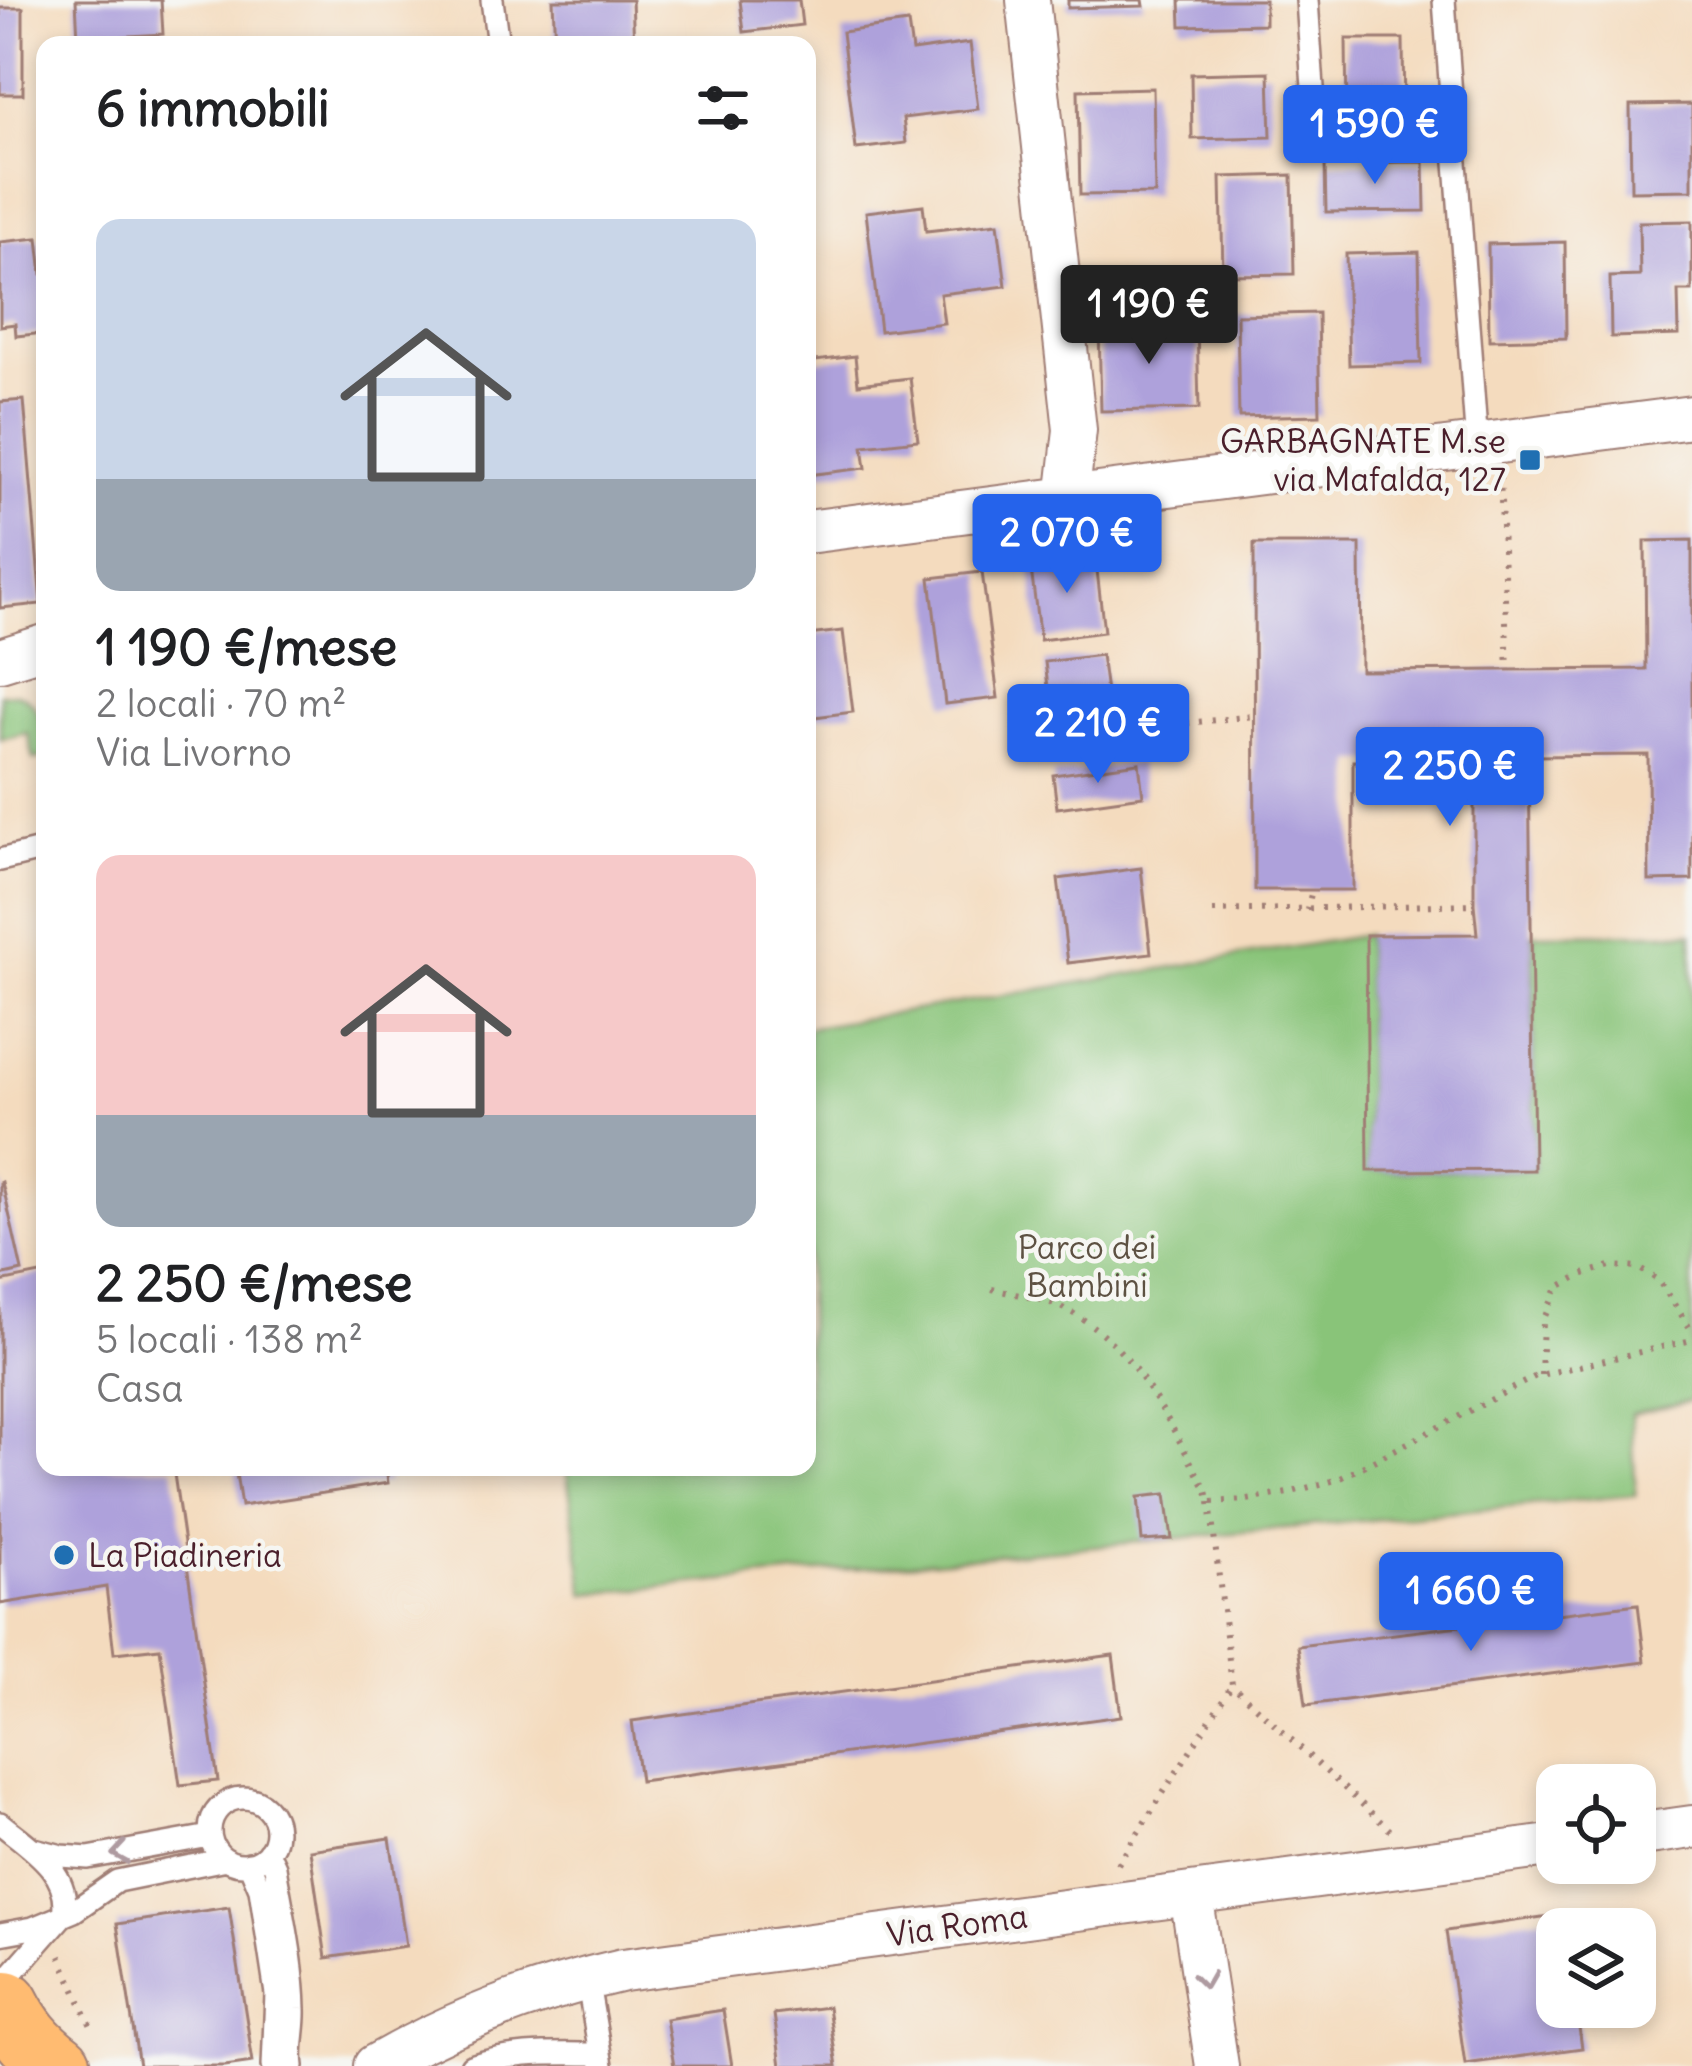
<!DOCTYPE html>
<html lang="it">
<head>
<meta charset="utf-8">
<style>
  :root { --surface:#fff; --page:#f2f2f2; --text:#202124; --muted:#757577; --accent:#2563eb }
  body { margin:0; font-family:Delius,sans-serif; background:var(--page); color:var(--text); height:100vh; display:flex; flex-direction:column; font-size:45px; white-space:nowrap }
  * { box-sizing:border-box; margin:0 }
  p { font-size:39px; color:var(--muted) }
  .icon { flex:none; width:66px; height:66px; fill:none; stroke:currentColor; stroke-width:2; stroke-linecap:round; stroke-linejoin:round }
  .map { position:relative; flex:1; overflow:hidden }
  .drawer { position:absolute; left:36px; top:36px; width:780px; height:1440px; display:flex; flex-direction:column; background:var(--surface); border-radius:24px; box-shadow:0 6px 18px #0003 }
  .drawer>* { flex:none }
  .buttons { position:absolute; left:1536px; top:1764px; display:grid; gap:24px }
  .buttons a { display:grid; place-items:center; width:120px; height:120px; border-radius:24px; background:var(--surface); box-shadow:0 6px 18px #0003; font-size:60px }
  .price { position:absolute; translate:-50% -102px; padding:0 27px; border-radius:12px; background:var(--accent); color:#fff; font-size:39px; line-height:78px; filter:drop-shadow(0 3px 6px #0008) }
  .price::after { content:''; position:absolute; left:50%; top:72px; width:36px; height:27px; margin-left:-18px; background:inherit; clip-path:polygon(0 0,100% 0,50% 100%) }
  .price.active { background:#222; color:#fff }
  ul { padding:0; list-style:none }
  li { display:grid; align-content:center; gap:24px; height:636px; padding:0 60px }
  li span { display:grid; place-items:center; height:372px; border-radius:24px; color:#555 }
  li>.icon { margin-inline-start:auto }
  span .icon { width:216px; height:216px; fill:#fffc; stroke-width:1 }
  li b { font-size:51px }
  h2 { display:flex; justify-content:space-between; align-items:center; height:144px; padding:0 60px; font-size:51px }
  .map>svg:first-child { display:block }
</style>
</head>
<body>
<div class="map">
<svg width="1692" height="2066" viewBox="0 0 1692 2066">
  <rect width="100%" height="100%" fill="#f6f6f2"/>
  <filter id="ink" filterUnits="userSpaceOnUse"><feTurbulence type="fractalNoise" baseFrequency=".00833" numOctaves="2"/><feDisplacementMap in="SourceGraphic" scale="24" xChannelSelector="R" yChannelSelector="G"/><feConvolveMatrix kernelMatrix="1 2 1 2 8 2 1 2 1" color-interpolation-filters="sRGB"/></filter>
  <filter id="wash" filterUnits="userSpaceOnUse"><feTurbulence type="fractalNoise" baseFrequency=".004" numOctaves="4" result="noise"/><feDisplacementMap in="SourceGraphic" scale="48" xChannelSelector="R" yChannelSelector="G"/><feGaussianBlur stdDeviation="2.7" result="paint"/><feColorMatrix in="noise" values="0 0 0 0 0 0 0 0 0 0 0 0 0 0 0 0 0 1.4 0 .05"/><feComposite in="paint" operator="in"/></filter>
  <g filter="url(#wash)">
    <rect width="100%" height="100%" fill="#f4dbbe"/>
    <path fill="#89c479" stroke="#6a7252" stroke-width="3" d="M16,693C42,701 45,733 45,757L34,759L28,733L0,739V694Z
      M1692,933V1400L1631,1414L1636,1495L585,1594L566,1467H807V1028L1366,935L1368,1171L1534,1170L1533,934Z"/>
    <g id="blocks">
      <path fill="#aea1db" d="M76,0H161L163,34L78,39Z
        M553,0H632L634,45H555Z
        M740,0H799L802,25L744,32Z
        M1068,0H1143L1144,6L1068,8Z
        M1180,0H1265V24L1181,26Z
        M0,8H23V94H0Z
        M908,23L912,51L970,43L978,109L903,118L906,143L856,149L842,32Z
        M1346,39H1403L1404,119L1347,120Z
        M1269,72L1271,137L1192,139L1191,74Z
        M1153,88L1155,194L1080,195L1078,90Z
        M1692,104V190L1631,191L1630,105Z
        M1424,162L1425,211L1326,212L1325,163Z
        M1292,175L1294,274L1223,275L1221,177Z
        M923,205L926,231L998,223L1006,286L940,294L944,323L880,331L866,212Z
        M1692,221V291H1678L1679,335L1611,337L1610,277L1640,276L1639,222Z
        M38,238L42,274H45V333L16,336L15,324L0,326V242Z
        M1565,242L1566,338L1489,340L1488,244Z
        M1419,252L1421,363L1349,365L1346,254Z
        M1318,313L1320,415L1239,417L1237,315Z
        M1197,324L1199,409L1101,411L1099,326Z
        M855,356L858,384L910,378L918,440L863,446L866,468L807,475V362Z
        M24,400L41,604L0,608V402Z
        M1692,540V880L1649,881L1648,755L1529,756L1534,1170L1368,1171L1366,935L1477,934L1474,904V760L1353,761V890H1255L1254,544H1360L1361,671L1646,669L1645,541Z
        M1095,553L1104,632L1040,640L1030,561Z
        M982,572L998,698L945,704L930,578Z
        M843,631L853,712L807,718V635Z
        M1101,655L1110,721L1053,728L1045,662Z
        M1139,763L1143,796L1057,808L1053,775Z
        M1141,868L1151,953L1068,963L1058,879Z
        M2,1182L22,1271L0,1276V1183Z
        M45,1273V1467H173L218,1781L180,1785L160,1648L114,1653L106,1587L0,1604V1282Z
        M235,1467H386L388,1483L241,1506Z
        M1166,1494L1172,1539L1142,1541L1138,1497Z
        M1638,1604L1645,1662L1306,1705L1298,1646Z
        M1113,1655L1121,1716L640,1781L632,1721Z
        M390,1838L406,1946L326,1958L310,1850Z
        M229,1907L253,2062L225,2066H139L117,1924Z
        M1563,1914L1565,1929H1557V2007H1576L1582,2048L1465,2064L1446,1931Z
        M828,2007L837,2066H781L774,2014Z
        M723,2010L732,2066H674L666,2019Z"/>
    </g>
  </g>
  <g filter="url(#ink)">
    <use href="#blocks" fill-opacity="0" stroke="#9f7d74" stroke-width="3"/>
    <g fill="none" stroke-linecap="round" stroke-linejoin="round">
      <g stroke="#9f7d74" stroke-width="26">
        <path id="lane" d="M492,0L498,45
          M1307,0L1317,146
          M1444,0L1477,446
          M0,860L45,849
          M210 1831a33 33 0 1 1 66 0a33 33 0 1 1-66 0Z
          M0,1823C28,1846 72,1872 64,1914L7,1979
          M34,1849L62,1856L88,1858L210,1836
          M268,1852L275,1867C283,1914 294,1962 295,2009C296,2028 290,2047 293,2066
          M249,1863L260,1889L276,1994L273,2066
          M0,1934L33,1928L74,1911L117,1881L226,1859
          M587,1978L602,2065
          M471,2066C513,2051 557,2054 600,2054"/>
      </g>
      <g stroke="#9f7d74" stroke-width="46">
        <path id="street" d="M1028,0L1075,430L1067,500
          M807,532L1692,417
          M0,660L45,646
          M1635,1835L1692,1827
          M1191,1894L1217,2066
          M375,2066C453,2021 535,1990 623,1970L1557,1845"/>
      </g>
      <g stroke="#9f7d74" stroke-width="70">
        <path id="primary" d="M6,2004C19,2030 34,2048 58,2066"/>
      </g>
      <path stroke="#9f7d74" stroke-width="6" stroke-dasharray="3 9" stroke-linecap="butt" d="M1500,477L1508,670
        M1187,723L1255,716
        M1307,910L1312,890
        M1213,911L1474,904
        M992,1289C1012,1294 1036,1297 1056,1305C1135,1338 1167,1422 1207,1491L1210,1502L1247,1500L1288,1493L1339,1479L1536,1376L1692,1340
        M1541,1375L1543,1321L1557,1288L1581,1275L1610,1266L1638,1268L1658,1280L1692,1331
        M1210,1502L1232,1685L1390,1830
        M1118,1864L1232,1685
        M60,1956L91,2026"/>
      <use href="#lane" stroke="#fff" stroke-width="21"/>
      <use href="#street" stroke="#fff" stroke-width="42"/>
      <use href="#primary" stroke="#ffbb71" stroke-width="66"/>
    </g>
    <defs><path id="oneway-chevron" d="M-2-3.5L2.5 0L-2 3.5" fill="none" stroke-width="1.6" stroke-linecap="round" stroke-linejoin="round" transform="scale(3)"/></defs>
    <g stroke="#ae9aa0">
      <use href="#oneway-chevron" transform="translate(120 1853) rotate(171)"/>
      <use href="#oneway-chevron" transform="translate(1204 1980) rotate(82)"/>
    </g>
  </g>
  <g fill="#1f6fb2" stroke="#f6f6f2" stroke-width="4.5">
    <rect x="1518" y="448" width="24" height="24" rx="6"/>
    <circle cx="64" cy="1555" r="12"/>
  </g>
  <g text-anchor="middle" stroke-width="9" stroke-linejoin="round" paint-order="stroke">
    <g font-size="33" fill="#4a1f2b" stroke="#f6f6f2" text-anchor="end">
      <text x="1506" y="453">GARBAGNATE M.se<tspan x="1506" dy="38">via Mafalda, 127</tspan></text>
      <text x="88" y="1567" text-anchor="start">La Piadineria</text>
    </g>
    <g font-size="33" fill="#5d5142" stroke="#f6f6f2">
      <text x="1087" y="1259">Parco dei<tspan x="1087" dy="38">Bambini</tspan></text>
    </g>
    <g font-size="33" fill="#4a1f2b" stroke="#f6f6f2">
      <text transform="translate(957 1925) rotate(-8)" y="12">Via Roma</text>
    </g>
  </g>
</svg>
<div class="buttons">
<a><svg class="icon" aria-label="locate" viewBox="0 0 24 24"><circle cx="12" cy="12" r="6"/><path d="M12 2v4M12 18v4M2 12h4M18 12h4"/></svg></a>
<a><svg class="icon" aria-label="layers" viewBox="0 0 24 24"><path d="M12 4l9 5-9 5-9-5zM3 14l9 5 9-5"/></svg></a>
</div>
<b class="price" style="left:1375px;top:187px">1 590 €</b>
<b class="price active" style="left:1149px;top:367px">1 190 €</b>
<b class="price" style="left:1067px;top:596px">2 070 €</b>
<b class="price" style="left:1098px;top:786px">2 210 €</b>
<b class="price" style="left:1450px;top:829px">2 250 €</b>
<b class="price" style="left:1471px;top:1654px">1 660 €</b>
<section class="drawer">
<h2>6 immobili<svg class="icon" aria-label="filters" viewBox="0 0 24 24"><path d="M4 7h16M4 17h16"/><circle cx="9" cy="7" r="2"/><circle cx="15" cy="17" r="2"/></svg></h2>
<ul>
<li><span style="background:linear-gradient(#c9d6e8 70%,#9aa5b1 0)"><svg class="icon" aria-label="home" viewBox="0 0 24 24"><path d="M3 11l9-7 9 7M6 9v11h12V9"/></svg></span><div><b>1 190 €/mese</b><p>2 locali · 70 m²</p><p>Via Livorno</p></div></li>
<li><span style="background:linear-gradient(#f6c9c9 70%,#9aa5b1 0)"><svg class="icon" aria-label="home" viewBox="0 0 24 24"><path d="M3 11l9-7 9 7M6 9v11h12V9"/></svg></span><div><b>2 250 €/mese</b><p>5 locali · 138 m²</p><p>Casa</p></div></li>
</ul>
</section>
</div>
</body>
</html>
